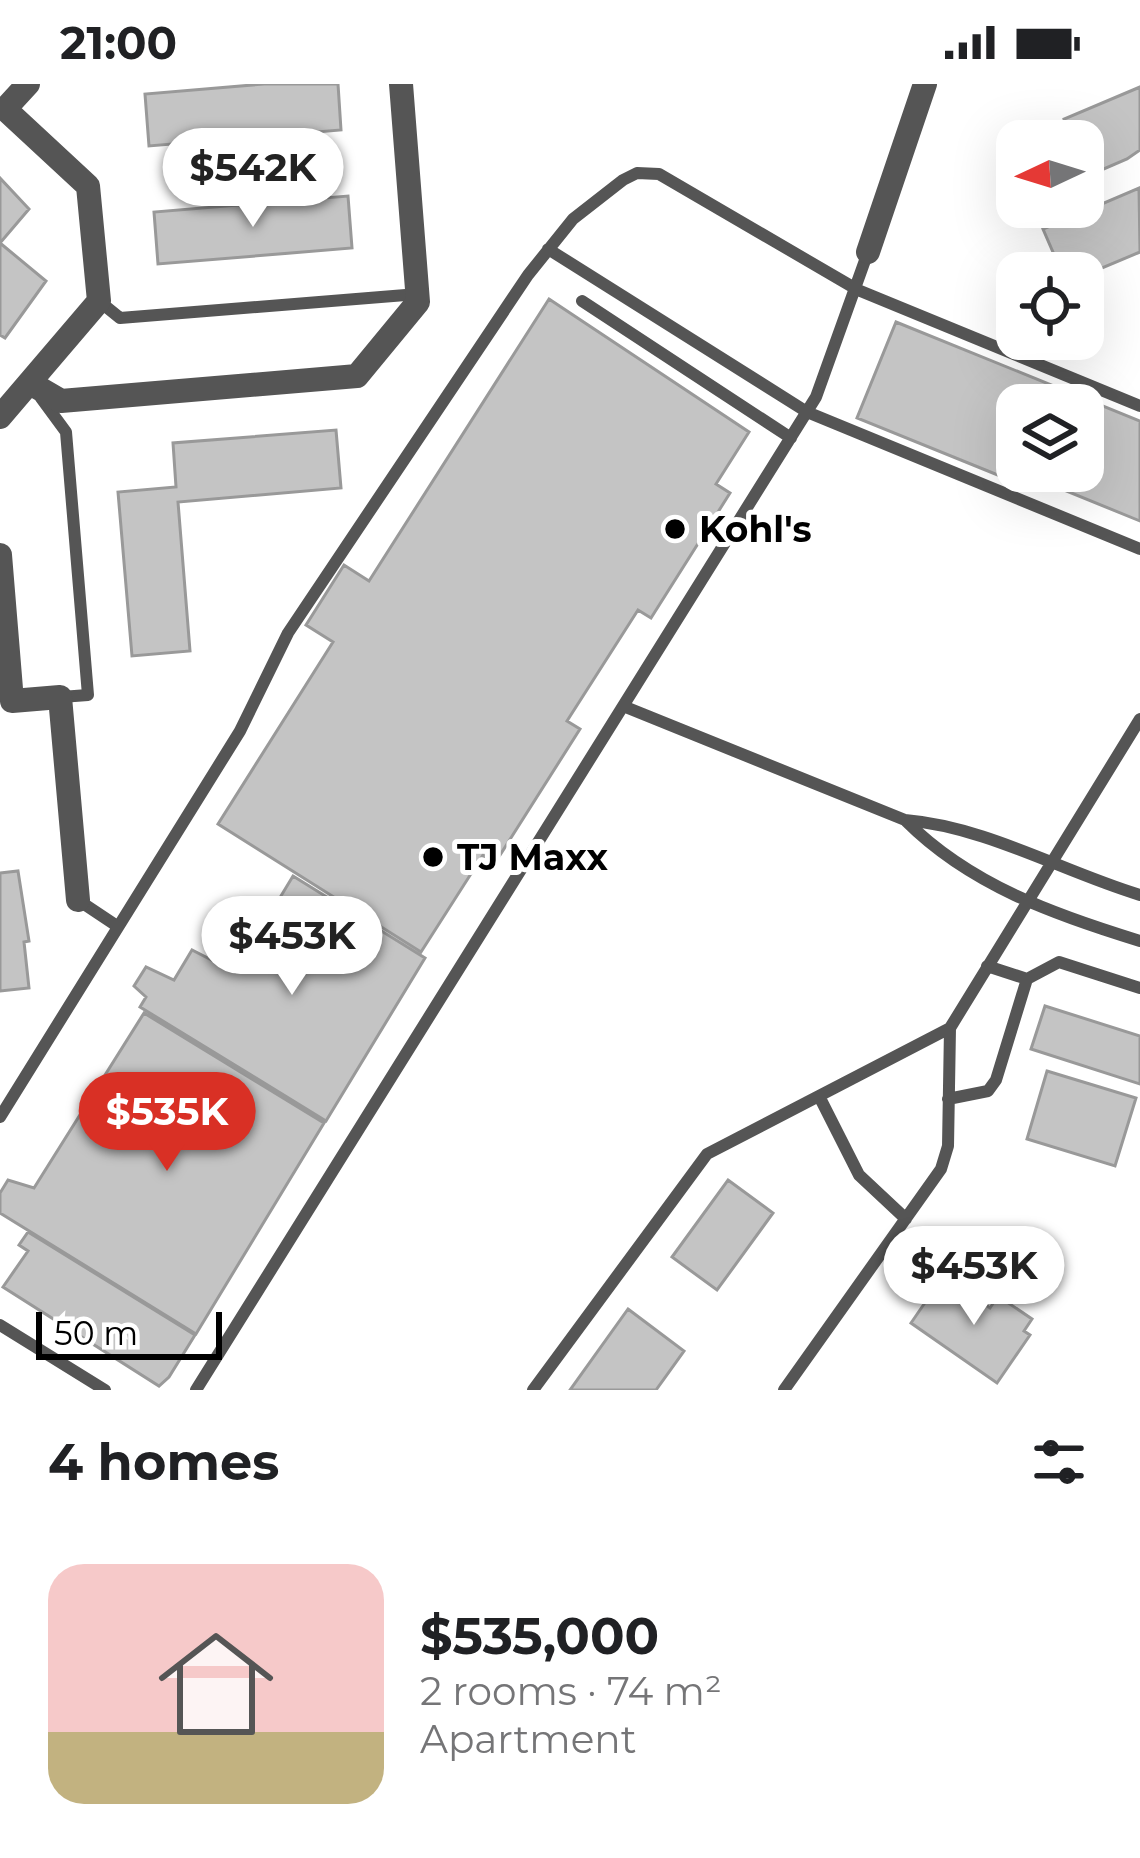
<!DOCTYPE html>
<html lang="en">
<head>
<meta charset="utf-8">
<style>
  :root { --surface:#fff; --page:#f2f2f2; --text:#202124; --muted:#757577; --accent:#d93025 }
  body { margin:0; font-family:Montserrat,sans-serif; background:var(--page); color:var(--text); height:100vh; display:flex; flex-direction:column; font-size:45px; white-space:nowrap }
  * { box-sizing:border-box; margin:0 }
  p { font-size:39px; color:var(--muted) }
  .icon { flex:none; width:66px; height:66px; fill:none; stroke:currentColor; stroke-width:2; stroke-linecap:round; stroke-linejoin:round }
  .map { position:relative; height:1306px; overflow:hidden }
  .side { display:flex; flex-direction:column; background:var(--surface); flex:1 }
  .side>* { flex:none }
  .needle { width:78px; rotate:266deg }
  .buttons { position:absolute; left:996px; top:36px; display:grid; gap:24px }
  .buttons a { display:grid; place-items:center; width:108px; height:108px; border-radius:24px; background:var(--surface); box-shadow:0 12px 48px #0002; font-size:60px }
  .scale { position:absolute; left:36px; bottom:30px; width:186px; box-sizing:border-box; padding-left:12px; border:6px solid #000; border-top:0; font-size:33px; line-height:42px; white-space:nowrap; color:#000; -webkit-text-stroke:9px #fff; paint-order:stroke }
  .price { position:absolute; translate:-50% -102px; padding:0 27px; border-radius:42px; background:#fff; color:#222; font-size:39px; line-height:78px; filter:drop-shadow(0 3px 6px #0008) }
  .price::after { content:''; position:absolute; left:50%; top:72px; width:36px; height:27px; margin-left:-18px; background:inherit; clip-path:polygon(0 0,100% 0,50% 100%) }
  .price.active { background:var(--accent); color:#fff }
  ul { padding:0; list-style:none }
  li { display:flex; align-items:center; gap:36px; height:300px; padding:0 48px }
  li span { display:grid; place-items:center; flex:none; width:336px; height:240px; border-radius:36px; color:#555 }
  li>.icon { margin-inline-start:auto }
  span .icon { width:144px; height:144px; fill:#fffc; stroke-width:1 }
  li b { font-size:51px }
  h2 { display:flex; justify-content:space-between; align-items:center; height:144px; padding:0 48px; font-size:51px }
  .status { display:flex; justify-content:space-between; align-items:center; height:84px; padding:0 60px; background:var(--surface); direction:ltr }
  .status svg { height:33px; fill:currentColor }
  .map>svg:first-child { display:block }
</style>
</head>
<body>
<div class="status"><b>21:00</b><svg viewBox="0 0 49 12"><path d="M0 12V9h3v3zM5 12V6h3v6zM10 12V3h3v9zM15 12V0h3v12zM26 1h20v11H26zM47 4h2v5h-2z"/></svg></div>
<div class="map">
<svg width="1140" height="1306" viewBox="0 0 1140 1306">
  <rect width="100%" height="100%" fill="#fff"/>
  <path fill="#c4c4c4" stroke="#999" stroke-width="3" fill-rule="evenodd" d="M264,0H338L341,46L149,62L145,10Z
    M1140,3V66L1127,75L1083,94V57H1017V82L1008,61L1047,44L1066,41L1064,35Z
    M0,94L29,125L0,159L46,197L5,254L0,251Z
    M1139,104L1140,168L1083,192L1062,189L1043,145Z
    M348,112L352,164L158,180L154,128Z
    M549,215L749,348L716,400L730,409L651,534L638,526L567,637L580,645L495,779L483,771L421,868L218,740L333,558L306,541L344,481L369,497Z
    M896,238L1140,337V437L1020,388L1015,398L857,334ZM1017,321H1083V387H1017Z
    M336,346L341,404L178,418L190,567L132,572L118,408L176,403L173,359Z
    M18,787L29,857L24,858L29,904L0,907V789Z
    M293,792L425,874L326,1037L140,923L146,913L134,902L146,883L174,896L192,866L235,888Z
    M1045,922L1140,952V1000L1031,965Z
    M144,929L324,1039L196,1250L0,1129V1109L8,1096L34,1104Z
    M1047,987L1136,1014L1115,1082L1027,1055Z
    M728,1096L773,1129L717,1206L672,1173Z
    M28,1148L195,1251L169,1293L159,1302L3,1203L28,1167L19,1161Z
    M944,1191L990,1224L998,1212L1032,1235L1024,1247L1030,1251L997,1299L911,1239Z
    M628,1225L684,1267L656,1306H570Z"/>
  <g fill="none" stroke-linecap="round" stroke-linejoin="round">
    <path stroke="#555" stroke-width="12" d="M548,165L807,328L1140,465
      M99,217L120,234L418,210
      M582,217L791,354
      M41,314L66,348L88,611L61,613
      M623,622L905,736C987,743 1061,787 1140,811
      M906,737C970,801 1055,831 1140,857
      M78,816L117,842
      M987,882L1027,895L1059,878L1140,904
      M819,1012L859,1091L906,1135
      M948,1015L988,1007L996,996L1027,895
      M0,1033L240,647L288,549L528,191L573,135L623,96L637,89L659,90L858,206L1140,322
      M0,1241L105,1306
      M196,1306L816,313L868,168
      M533,1306L707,1070L950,944
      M784,1306L941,1085L948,1062L950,944L1140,635"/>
    <path stroke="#555" stroke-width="24" d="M868,168L925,0
      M30,299L61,317L357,292L418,218L401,0
      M0,333L99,217L88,102L5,25L28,0
      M0,471L12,617L60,613L78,816"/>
  </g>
  <g fill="#000" stroke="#fff" stroke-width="4.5">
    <circle cx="675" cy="445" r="12"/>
    <circle cx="433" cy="773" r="12"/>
  </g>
  <g text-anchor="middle" stroke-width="10" stroke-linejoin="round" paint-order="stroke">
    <g font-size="36" font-weight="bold" fill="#000" stroke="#fff" text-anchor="start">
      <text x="699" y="458">Kohl's</text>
      <text x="457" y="786">TJ Maxx</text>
    </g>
  </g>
</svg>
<div class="buttons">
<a><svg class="needle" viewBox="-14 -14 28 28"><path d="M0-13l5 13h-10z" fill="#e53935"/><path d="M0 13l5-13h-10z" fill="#757577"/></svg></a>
<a><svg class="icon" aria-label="locate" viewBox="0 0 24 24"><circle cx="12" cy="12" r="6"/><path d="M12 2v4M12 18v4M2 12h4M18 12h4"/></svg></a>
<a><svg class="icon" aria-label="layers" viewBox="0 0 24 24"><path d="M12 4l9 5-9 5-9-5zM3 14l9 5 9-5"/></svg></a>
</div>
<div class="scale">50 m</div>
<b class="price" style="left:253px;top:146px">$542K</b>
<b class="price" style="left:292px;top:914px">$453K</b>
<b class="price active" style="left:167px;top:1090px">$535K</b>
<b class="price" style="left:974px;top:1244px">$453K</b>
</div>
<section class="side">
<h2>4 homes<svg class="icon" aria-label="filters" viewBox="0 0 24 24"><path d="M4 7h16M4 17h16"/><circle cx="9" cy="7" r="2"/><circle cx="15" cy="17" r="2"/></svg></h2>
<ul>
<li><span style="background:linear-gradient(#f6c9c9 70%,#c2b280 0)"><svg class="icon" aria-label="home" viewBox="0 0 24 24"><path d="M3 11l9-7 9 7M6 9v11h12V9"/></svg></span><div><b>$535,000</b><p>2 rooms · 74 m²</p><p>Apartment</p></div></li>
</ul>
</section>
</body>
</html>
